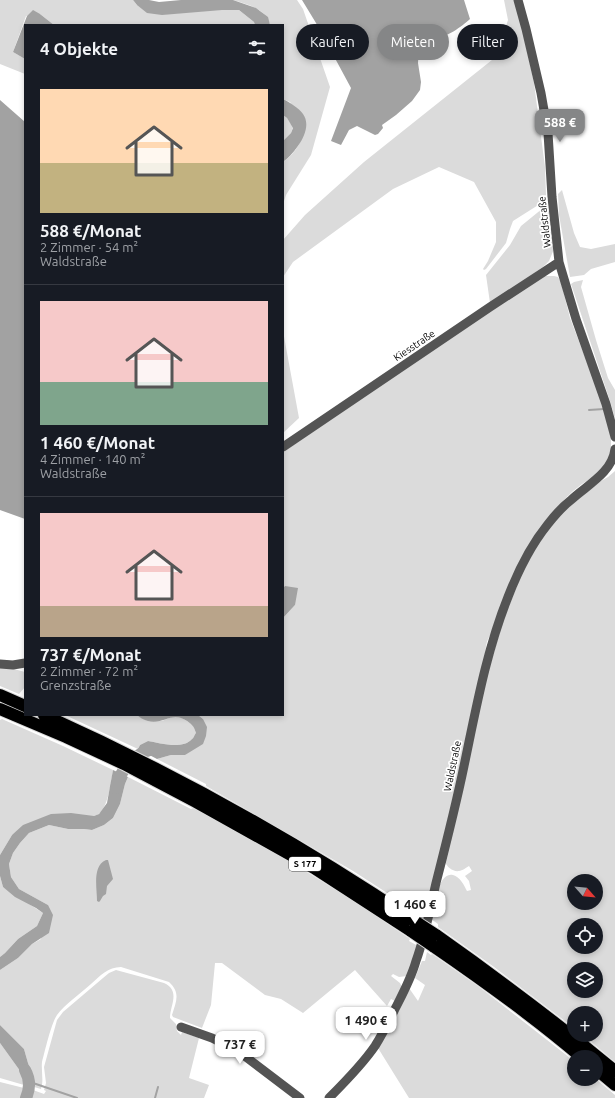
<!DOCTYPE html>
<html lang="de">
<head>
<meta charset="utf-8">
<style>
  :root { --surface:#171b24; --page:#20242c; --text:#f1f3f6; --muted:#9ea1a6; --line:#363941; --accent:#858687 }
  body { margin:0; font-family:Ubuntu,sans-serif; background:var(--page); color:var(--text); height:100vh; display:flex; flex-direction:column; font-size:15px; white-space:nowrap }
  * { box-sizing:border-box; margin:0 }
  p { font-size:13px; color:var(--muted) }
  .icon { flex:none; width:22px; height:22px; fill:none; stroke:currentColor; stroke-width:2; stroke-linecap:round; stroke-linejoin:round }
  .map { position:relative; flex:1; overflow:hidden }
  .panel { position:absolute; left:24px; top:24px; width:260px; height:692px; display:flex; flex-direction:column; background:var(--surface); border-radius:0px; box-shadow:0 2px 6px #0003 }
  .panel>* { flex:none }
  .banner { position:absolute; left:296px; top:24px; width:259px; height:36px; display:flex; gap:8px }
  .needle { width:26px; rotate:117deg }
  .fabs { position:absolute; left:567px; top:874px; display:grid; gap:8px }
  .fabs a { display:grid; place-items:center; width:36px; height:36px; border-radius:50%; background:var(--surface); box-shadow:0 2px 6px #0003; font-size:20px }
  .price { position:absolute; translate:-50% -34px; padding:0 9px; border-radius:8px; background:#fff; color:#222; font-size:13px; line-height:26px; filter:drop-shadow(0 1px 2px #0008) }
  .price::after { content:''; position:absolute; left:50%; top:24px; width:12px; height:9px; margin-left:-6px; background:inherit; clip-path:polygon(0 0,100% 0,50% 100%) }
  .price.active { background:var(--accent); color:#fff }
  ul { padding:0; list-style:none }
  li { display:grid; align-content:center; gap:8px; height:212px; padding:0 16px }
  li+li { border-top:1px solid var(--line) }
  li span { display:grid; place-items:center; height:124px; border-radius:0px; color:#555 }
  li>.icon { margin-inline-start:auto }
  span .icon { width:72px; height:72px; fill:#fffc; stroke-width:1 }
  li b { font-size:17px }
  h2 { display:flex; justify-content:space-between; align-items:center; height:48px; padding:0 16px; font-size:17px }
  .chip { padding:0 14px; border-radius:18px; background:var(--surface); box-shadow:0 2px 6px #0003; font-size:14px; line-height:36px }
  .chip.active { background:var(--accent); color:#fff }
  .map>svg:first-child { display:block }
</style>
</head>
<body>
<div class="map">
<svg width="615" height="1098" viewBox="0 0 615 1098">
  <rect width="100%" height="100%" fill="#fff"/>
  <path fill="#dbdbdb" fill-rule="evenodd" d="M0,0H133L137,5L222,10H239L254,22L255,25H54L40,14L26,16L13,52L25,59V74L0,64Z
    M233,0H297L303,9L330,87L311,155L286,195L283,204V162C297,152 302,141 306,125L290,102L283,99V25H270C265,8 249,5 233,0Z
    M504,0H514L523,32L534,83L545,167L546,195L543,202L513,221L510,229L506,243L486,269L484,270L483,269L488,261L496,242V222L474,182L439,167L393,189L293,262L283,277V240L305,215L364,162L502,52L503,35L508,20Z
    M283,115L287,118L293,127L291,133L283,141Z
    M562,190L574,233L580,247L591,249L615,244V262L591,269L584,275L570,277L559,215L558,194Z
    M548,204L554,249L549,261L543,267L490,303L486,275L510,245L521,226Z
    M544,276H554L558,277L561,282L570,318L603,404L611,438V451L608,461L595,476L582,484L572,492L557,507L542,526L492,632C486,641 486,645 485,656L460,768L425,916L416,909L415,911L353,871L206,786V784L157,759L171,755H185L203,719L198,715H283V618L295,605L285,586L283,588V452L490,311Z
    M583,280L581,287L596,340L608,378L615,390V419L611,404L571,284L574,282Z
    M283,331L299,418L283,433Z
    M615,471V1062L583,1035H596V1013H574V1028L494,967L438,927V924L431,919C433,909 438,871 453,875C460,877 464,885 467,891L471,890L469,881L465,876L472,871L469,866C467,867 462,871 459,871C453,872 447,867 445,862L485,683L503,621L523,571L537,546L551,525L564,511L601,481L608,477ZM574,881H596V903H574ZM574,925H596V947H574ZM574,969H596V991H574Z
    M0,668L14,669L25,672V687L19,694L0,686Z
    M65,715H137L143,719L162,721L174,716L182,718L193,725L196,733C194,735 194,738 192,739C183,750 159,743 148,741L140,745L138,749Z
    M2,719L63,746L113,770C111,781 108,814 94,816C91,817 87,816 84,815L12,835L0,855V720Z
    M128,777L191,809L193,808L253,840L310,874L360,905L410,939L409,941L418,946L407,976L399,977L393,974L391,976L400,983L402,987L395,1001L391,999L387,1006L355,970L303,1013L281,999L265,995L222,963H215L211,1005L202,1028L173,1017L172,1015C176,1002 181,993 169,982L121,967C108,967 100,976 91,984C81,993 64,1005 57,1015C51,1024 45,1051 42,1062C41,1071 44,1080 41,1089L34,1087L35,1082L28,1063L24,1049L0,1025V970L18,958L32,944L41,939L48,905L19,889L11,877L9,864L13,853L20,843L29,833L49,825L68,829H84L92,830L104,825L113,818L120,804L125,784Z
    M0,876L3,887L43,913L37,926L18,939L5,953L0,957Z
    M427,952L431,955L432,954L478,986L574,1061V1079H596L615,1095V1098H409L378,1048L409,988L418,1001L425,985L415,978L422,961H425Z
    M116,970L164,983C181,991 170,1005 170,1018L176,1024L177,1031L181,1035L182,1032L199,1038L189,1078L209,1085L204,1098H30L33,1090L44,1094L46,1091L44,1090L46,1083L44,1067L57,1020L63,1012L103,978L109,973Z
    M0,1043L23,1075L24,1085L0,1078Z
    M0,1082L24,1088L23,1094L21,1098H0Z"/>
  <path fill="#a2a2a2" d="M133,0H149L159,2L181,0H233L256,8L268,17L270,25H255L254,22L239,10H222L162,15L147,13L137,5Z
    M302,0H464L470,19C461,27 444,40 431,38C427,37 422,31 419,29V43L418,63L421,82L420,90L412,101L396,115L382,125L383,128L378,134L375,135L357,126L349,130L341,145L331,141L351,88L316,23Z
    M33,10L40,14L54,25H25V59L13,52L27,16Z
    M283,99C289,102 299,108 303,114C314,129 295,153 283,162V141L291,133L293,128L287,118L283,115Z
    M0,100L25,122V519L0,510Z
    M285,586L298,588L295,605L283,618V588Z
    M137,715H198L203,719L207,727L206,736L203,744L185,755H171L157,759L138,749L140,745L148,741C159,743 183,750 192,739C194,738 194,735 196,733C194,727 193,725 187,721C172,710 164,725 148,721C144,720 140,718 137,715Z
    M113,770L128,777L125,784L120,804L113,818L104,825L92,830L84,829H68L49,825L29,833L20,843L13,853L9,864L11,877L19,889L48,905L53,915L49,933L32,944L18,958L0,970V957L5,953L18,939L37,926L43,913L36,908L15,897L3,887L0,876V855L12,835L23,825L51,814L71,813L94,816L99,814L107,803Z
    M106,860H108L113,879L107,886L106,894L103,896L100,901L99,902L97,901C97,888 92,866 106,860Z
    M0,1025L24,1049L28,1063L35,1082L34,1087L24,1085L23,1075L0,1043Z"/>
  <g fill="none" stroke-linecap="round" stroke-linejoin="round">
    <path stroke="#a2a2a2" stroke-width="2" d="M589,410L604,409
      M33,1083L77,1098
      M155,1098L158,1087"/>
    <path stroke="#a2a2a2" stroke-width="12" d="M116,788C119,772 134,754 150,750C153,749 157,750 160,750
      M25,1070C30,1079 30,1089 26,1098"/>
    <g stroke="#dbdbdb" stroke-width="14">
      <path id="highway" d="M0,695L25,706
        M0,709L66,737L124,764L196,802L314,868L411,931
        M44,715C173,773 296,841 413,920
        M436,935C497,978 557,1023 615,1071
        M433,946C484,981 534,1017 581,1057
        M596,1069L615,1085"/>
    </g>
    <path stroke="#545454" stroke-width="9" d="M518,0L526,29L541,93L548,133L552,197L559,262L576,319L606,404L615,437
      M283,447L490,307L559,262
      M0,664L13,665L25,663
      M181,1027L212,1038L238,1051L300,1098
      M329,1098C345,1082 362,1065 375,1046C382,1035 388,1023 394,1011C402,995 411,979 416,961C425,936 430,909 436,883C446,844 456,805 464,766C476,709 486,652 508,597C518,571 531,545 548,524C555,515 562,507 571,500C587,485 612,473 615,449"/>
    <use href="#highway" stroke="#000" stroke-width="12"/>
    <g stroke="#dbdbdb" stroke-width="14" stroke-linecap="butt">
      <path id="highway-bridge" d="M413,920L436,935
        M411,931L433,946"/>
    </g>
    <use href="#highway-bridge" stroke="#000" stroke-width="12"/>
  </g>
  <g text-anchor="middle" stroke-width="3.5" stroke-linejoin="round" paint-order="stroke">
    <rect fill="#fff" stroke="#4c4c4c" stroke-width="1" x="289" y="857" width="32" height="14" rx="3"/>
    <g font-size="9" font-weight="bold" fill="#000">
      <text x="305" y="867">S 177</text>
    </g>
    <g font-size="10" fill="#000" stroke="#fff">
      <text transform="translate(544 222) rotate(-96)" y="4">Waldstraße</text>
      <text transform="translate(414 345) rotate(-34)" y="4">Kiesstraße</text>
      <text transform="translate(452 766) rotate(-78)" y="4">Waldstraße</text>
    </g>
  </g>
</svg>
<div class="fabs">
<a><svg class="needle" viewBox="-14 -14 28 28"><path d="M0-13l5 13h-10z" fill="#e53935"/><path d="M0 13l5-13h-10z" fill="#9ea1a6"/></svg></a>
<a><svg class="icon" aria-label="locate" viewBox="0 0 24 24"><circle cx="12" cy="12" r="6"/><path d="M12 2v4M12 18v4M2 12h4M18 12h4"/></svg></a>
<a><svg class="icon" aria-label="layers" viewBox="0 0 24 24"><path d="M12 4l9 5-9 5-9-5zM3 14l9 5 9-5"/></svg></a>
<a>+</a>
<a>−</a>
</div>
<b class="price active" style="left:560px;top:143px">588 €</b>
<b class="price" style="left:415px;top:925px">1 460 €</b>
<b class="price" style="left:366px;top:1041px">1 490 €</b>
<b class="price" style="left:240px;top:1065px">737 €</b>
<div class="banner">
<a class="chip">Kaufen</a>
<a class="chip active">Mieten</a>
<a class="chip">Filter</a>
</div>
<section class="panel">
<h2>4 Objekte<svg class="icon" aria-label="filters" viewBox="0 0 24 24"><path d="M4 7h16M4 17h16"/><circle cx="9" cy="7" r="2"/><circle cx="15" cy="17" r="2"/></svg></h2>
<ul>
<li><span style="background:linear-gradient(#ffd9b3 60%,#c2b280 0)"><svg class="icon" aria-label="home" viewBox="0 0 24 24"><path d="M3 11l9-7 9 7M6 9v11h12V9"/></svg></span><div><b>588 €/Monat</b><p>2 Zimmer · 54 m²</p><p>Waldstraße</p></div></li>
<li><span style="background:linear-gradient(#f6c9c9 65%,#7fa58c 0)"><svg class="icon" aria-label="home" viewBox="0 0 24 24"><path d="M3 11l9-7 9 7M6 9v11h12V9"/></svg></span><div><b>1 460 €/Monat</b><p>4 Zimmer · 140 m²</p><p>Waldstraße</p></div></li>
<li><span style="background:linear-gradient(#f6c9c9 75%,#b9a48a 0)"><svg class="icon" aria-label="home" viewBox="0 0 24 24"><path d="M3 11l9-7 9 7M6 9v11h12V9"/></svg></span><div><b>737 €/Monat</b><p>2 Zimmer · 72 m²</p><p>Grenzstraße</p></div></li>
</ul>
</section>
</div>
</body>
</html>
